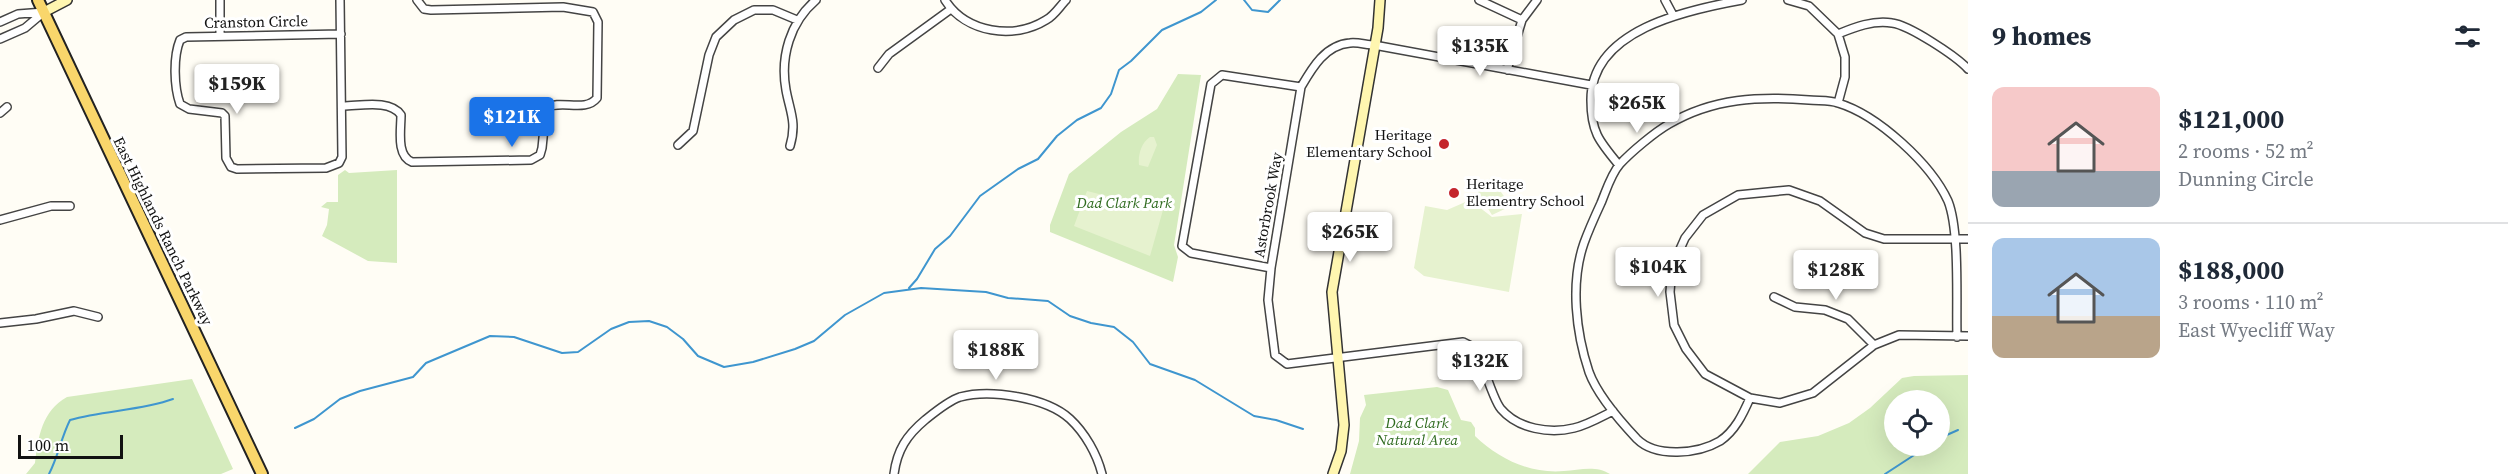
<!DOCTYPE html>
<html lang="en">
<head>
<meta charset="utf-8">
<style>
  :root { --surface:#fff; --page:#f2f2f3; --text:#1f2937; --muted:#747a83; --line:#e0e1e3; --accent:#1a73e8 }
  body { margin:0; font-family:"Source Serif 4",serif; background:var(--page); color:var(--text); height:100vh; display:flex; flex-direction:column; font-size:22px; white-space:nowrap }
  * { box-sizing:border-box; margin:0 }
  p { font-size:20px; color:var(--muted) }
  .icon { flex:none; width:33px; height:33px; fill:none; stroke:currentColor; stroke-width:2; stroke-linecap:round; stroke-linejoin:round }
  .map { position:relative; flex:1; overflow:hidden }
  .sheet { display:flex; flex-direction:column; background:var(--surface); width:540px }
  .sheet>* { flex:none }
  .buttons { position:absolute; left:1884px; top:390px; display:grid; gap:12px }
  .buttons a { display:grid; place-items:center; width:66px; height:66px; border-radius:50%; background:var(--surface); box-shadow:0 6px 24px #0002; font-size:30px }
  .scale { position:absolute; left:18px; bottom:15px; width:105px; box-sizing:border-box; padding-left:6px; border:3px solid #111; border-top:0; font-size:16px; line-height:21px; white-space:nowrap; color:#111; -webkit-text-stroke:4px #fff; paint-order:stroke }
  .price { position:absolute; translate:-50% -51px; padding:0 14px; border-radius:6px; background:#fff; color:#222; font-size:20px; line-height:39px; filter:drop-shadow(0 2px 3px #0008) }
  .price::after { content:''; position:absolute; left:50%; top:36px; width:18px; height:14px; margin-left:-9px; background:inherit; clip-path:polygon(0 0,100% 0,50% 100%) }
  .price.current { background:var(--accent); color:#fff }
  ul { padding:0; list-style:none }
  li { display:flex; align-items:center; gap:18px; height:150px; padding:0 24px }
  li+li { border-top:2px solid var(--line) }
  li span { display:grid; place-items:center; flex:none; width:168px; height:120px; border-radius:12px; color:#555 }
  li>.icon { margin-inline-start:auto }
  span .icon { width:72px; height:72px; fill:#fffc; stroke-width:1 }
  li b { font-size:26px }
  h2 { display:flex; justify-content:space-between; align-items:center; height:72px; padding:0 24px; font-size:26px }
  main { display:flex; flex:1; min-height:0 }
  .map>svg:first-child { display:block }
</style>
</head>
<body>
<main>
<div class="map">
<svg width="1968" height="474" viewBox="0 0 1968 474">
  <rect width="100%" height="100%" fill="#fffdf5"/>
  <path fill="#d5ebbd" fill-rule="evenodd" d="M1178,74L1201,75L1174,245L1178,257L1173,282L1050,232V225L1069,174L1121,132L1157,109Z
    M345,170L349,173L397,170V263L368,261L322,236L327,225L329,209L321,207L327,202H338V175Z
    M1968,375V474H1748L1780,442L1818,436L1849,423L1870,408L1902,378L1914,376ZM1894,400H1940V446H1894Z
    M192,379L233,469L221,474H26L35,463C38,437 42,411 67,397Z
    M1437,387L1448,390L1461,420L1471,422L1475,428V436C1499,459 1530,474 1564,471C1579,470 1596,465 1610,474H1350L1359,441L1360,418L1366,405L1364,395Z"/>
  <path fill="#e6f2cf" d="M1150,137H1154L1157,145L1148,167L1139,165C1138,155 1141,143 1150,137Z
    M1491,178L1511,206L1492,215L1475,188Z
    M1087,191L1163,210L1150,256L1074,226Z
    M1470,200L1492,217L1522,214L1509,292L1424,276L1414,268L1425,206L1447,210Z"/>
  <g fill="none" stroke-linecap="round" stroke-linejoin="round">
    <path stroke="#3f96cf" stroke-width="2" d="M1244,0L1252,10L1268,12L1280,0
      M909,288L917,279L935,249L950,236L980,196L1018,169L1038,159L1057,136L1077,120L1101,108L1111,94L1119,70L1131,61L1162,30L1201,12L1216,0
      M295,428L314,419L340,399L360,391L413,377L426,363L490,336L514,337L562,353L578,352L611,329L629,322L649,321L667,327L683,339L698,356L724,367L753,362L795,349L814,341L845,315L884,293L921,288L986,292L1008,298L1048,301L1070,316L1091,323L1114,327L1133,342L1150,364L1195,380L1254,416L1276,420L1303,429
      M1940,438L1958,430
      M49,474C58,457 61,438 70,420C104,410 140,411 173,399
      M1885,474L1928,446"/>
    <g stroke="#444" stroke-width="10">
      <path id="street" d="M220,0V36
        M340,0L342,157L339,163L326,168L237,169L231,167L226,158L225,116L222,113L189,109L180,104C174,87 173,57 180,40L186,37L341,34
        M945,0C966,33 1014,40 1046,20C1054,16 1060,6 1066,0
        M1479,0L1522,20
        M1665,0L1673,15
        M1788,0L1809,6L1838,34L1845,57V77L1838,103
        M0,22L18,14L44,12
        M1838,34C1855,27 1873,20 1892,23C1909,25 1956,56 1968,69
        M0,39L25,28L44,12
        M878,68L889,54L951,9
        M1507,70L1522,20L1537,0
        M1591,85L1374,45C1367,45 1358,42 1350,43C1325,45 1312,68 1301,87L1271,268L1268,300L1275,355L1287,364L1463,342L1477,349C1482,362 1493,400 1501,409C1518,429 1550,434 1574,428C1587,425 1601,417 1613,411
        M343,106C360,106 390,99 401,115C401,130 396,156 412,162L531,160L540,155L542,148L546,108C561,99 585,113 597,98L598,22L593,12L563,7L431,10L424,9L417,0
        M0,113L7,107
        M678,145L693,131L709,55L716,37L734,20L754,10H773L797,20
        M790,146C797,122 790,112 786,90C780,57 790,22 816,0
        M1619,165C1599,141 1591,132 1591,100C1591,30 1686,10 1742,0
        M0,220L51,206H70
        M1968,239H1884L1865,233L1820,201L1789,190L1738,195L1703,215L1685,238L1672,267L1670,292L1674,325L1686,349L1705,374L1750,398L1780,403L1813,393L1874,345L1899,335L1968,336
        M1271,268L1191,253L1182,246L1211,84L1222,75L1301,87
        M1774,297L1795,307L1825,310L1848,319L1874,345
        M0,323L36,319L74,311L98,317
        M1750,398C1743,414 1735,431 1720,441C1698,454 1656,458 1637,439C1621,422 1597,394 1589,372C1576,333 1570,283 1584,243C1589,229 1595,216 1601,203C1606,191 1611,174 1620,164C1631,152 1655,132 1669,124C1713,98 1760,96 1809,100C1819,101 1830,100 1838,103C1878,115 1931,164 1948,201C1960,231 1956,302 1957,337
        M894,474C897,450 907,435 925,420C935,412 948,401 960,397C990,389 1046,397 1070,419C1085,433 1097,454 1102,474"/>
    </g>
    <g stroke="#333" stroke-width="12">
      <path id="secondary" d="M44,12L67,0
        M1333,474L1341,451L1344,425L1332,292L1378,28L1380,0"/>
    </g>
    <g stroke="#222" stroke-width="14">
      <path id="primary" d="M38,0L262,474"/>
    </g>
    <use href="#street" stroke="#fff" stroke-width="7"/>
    <use href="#secondary" stroke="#fff6b0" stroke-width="9"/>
    <use href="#primary" stroke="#f9d66b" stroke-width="10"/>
  </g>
  <g fill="#c4262e" stroke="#fff" stroke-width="2">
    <circle cx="1444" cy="144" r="6"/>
    <circle cx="1454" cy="193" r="6"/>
  </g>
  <g text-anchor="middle" stroke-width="6" stroke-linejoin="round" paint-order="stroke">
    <g font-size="15" fill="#111" stroke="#fff">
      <text transform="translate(256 22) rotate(-1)" y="5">Cranston Circle</text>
      <text transform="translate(1268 205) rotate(-80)" y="5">Astorbrook Way</text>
      <text transform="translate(163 231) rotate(64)" y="5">East Highlands Ranch Parkway</text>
    </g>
    <g font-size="15" fill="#111" stroke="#fff" text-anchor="end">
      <text x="1432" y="140">Heritage<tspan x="1432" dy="17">Elementary School</tspan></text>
      <text x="1466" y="189" text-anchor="start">Heritage<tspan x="1466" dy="17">Elementry School</tspan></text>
    </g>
    <g font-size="15" font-style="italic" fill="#2f6b1f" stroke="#fff">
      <text x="1124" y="208">Dad Clark Park</text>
      <text x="1417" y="428">Dad Clark<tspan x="1417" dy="17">Natural Area</tspan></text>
    </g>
  </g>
</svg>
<div class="buttons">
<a><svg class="icon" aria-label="locate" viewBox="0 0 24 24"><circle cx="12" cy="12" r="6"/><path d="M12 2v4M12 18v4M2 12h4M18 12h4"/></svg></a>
</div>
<div class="scale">100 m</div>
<b class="price" style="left:1480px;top:77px">$135K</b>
<b class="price" style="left:237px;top:115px">$159K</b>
<b class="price" style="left:1637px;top:134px">$265K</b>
<b class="price current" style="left:512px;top:148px">$121K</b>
<b class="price" style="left:1350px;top:263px">$265K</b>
<b class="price" style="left:1658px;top:298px">$104K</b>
<b class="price" style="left:1836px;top:301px">$128K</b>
<b class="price" style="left:996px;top:381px">$188K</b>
<b class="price" style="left:1480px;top:392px">$132K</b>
</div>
<section class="sheet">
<h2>9 homes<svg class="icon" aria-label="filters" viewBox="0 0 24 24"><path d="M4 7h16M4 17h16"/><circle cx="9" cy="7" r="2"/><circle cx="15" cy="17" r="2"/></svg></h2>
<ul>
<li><span style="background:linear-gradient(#f6c9c9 70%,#9aa5b1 0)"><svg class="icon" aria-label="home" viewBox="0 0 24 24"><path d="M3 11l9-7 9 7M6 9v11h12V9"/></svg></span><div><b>$121,000</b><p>2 rooms · 52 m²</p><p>Dunning Circle</p></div></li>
<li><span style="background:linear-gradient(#a9c7e8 65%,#b9a48a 0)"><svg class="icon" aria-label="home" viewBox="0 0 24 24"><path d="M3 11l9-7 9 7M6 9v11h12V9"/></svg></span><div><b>$188,000</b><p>3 rooms · 110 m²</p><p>East Wyecliff Way</p></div></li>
</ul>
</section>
</main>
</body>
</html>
